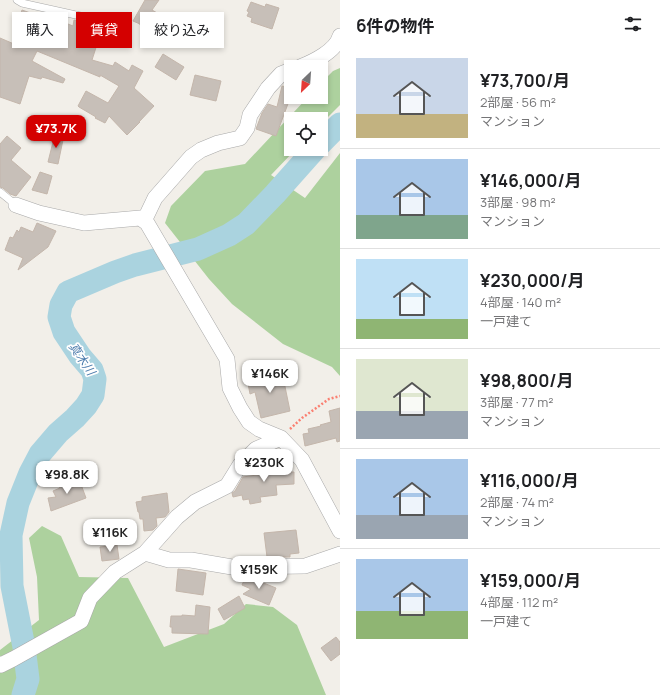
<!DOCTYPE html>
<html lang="ja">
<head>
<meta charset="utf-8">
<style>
  :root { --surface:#fff; --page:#f2f2f2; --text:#202124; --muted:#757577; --line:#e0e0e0; --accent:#d40000 }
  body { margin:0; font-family:Manrope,"Noto Sans JP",sans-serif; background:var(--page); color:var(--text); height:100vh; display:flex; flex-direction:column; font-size:15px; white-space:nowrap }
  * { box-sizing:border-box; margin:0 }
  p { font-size:13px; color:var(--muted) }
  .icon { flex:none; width:22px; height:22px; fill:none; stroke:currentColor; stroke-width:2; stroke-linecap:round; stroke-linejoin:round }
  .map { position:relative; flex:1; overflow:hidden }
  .drawer { display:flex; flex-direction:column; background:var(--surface); width:320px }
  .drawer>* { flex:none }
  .banner { position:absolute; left:12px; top:12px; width:268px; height:36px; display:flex; gap:8px }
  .needle { width:26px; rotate:205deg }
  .controls { position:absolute; left:284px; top:60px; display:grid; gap:8px }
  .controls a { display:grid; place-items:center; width:44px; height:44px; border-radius:0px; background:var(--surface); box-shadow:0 2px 6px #0003; font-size:20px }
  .price { position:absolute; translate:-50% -34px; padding:0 9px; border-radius:8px; background:#fff; color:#222; font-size:13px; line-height:26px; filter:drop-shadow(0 1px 2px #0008) }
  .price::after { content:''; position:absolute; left:50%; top:24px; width:12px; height:9px; margin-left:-6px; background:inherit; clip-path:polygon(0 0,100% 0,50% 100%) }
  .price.active { background:var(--accent); color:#fff }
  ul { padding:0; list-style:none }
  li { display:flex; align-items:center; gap:12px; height:100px; padding:0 16px }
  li+li { border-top:1px solid var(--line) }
  li span { display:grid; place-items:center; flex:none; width:112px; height:80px; border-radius:0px; color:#555 }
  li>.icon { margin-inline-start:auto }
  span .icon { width:48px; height:48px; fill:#fffc; stroke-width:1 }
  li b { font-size:17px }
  h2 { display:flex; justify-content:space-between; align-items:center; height:48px; padding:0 16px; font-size:17px }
  .pill { padding:0 14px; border-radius:0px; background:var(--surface); box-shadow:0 2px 6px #0003; font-size:14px; line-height:36px }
  .pill.active { background:var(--accent); color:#fff }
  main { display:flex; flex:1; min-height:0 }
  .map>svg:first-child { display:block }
</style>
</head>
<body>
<main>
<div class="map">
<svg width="340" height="695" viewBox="0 0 340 695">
  <rect width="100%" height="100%" fill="#f2efe9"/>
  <path fill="#add19e" d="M340,68V105L321,124V119H291V149H296L271,175L305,198L340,153V376L332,367L283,344L232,304L209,279L165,223L171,206L205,171L245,164L308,97H321V83L333,71Z
    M42,526L61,536L79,577L128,578L164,647L224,624L246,604L273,607L297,625L326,695H0V650L39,620L37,577L29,538Z"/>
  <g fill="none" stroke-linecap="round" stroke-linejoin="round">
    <path stroke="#aad3df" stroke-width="23" d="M321,143L340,124
      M23,695L28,679L24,647L12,586L11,535L18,503L30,473L40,454L58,433L75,418L86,406L93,395L95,379L92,370L80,356L64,332L59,317L61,305L68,292L115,272L135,265L198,249L229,235L246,224L275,194L315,149"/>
  </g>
  <path fill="#c7bfb8" stroke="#c4b6ab" d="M145,0H159L152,10L171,21L165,32L162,30L159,36L140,25V24L133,21Z
    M251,2L265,7L266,4L279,8L272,29L251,22L252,18L247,16L249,12L247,11Z
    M22,10L36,15V16L57,23L58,20L73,26L74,20L101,27L97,38H99L92,60L113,66L115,62L129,71L132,65L143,71L134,88L154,106L139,122H140L127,135L109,116L105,123L95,118L96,117L79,107L78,106L86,91L108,103L119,86L100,75V77L37,51L32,61L65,79L63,83L42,77L41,79L29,76L20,104L0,97V38L14,44L21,23L18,21Z
    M163,54L184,67L176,80L155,67Z
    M195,75L221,81L216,101L190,95Z
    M282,86L291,88V94L289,101L276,136L256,129L262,113L268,104L277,107Z
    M55,134L64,135L58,164L48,162Z
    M7,136L21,148L11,160L31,177L16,196L10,194L3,188L0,187V144Z
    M40,172L52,176L47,194L32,190Z
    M37,223L56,231L48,247L18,270L23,258L5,250L10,237L13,238L17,230L19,232L21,227L33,232Z
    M282,372L290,411L261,418L255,392L250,394L247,378L265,374V375Z
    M340,408V441L337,442L336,438L305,446L303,434L309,433L308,429L321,426L320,425L331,422L329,411Z
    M278,457L281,472H294V484L276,485L277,495L260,497L261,502L250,504L249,499L243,500L242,495L233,497L232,493L235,491L243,477L271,473L268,459Z
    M79,479L86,498L51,511L48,498L56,497L53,491L60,488L59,486Z
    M167,493L169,512L165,517L156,518L157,526L153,530L144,531L143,519H140L139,512H138L136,502L142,501V497Z
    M296,530L299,553L290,554V557H267L264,533Z
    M117,545L119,559L102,561L100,547Z
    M178,569L206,573L203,595L176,591Z
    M246,576L276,588L269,605L243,594L251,589L242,585Z
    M239,596L245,608L224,620L218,609Z
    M196,605L210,607L208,634L172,633V627H170L171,616H182V615L195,616Z
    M336,637L340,642V654L331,661L321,648Z"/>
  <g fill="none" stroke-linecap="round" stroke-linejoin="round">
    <g stroke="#a9a9a9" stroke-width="8">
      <path id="service" d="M17,0L22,3L112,23
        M0,192L16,205"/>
    </g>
    <g stroke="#a9a9a9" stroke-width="16">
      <path id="minor" d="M300,67C313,62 336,51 340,36
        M16,205L39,213L84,223L140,218L147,223L227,359L230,388L240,408L249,422L259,429L281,438L302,460L340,531
        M144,221L155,198L191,157L201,150L218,143L240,138L247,128L250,115L268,88L281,74L291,70
        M145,553L169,560H191L232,567L305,566L340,554
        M0,664L1,665L13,659L81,621L90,598L115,572L145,553L177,517L195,502L227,486L240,465L256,449L281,438"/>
    </g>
    <path stroke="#fa8072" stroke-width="2.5" stroke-dasharray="2 2" stroke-linecap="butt" d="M290,429L302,418L329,399L340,396"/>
    <use href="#service" stroke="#fff" stroke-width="7"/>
    <use href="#minor" stroke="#fff" stroke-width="15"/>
  </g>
  <g text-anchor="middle" stroke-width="3.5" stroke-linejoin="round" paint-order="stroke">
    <g font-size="12" font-style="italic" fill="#4a7aab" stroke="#fff">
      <text transform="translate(82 359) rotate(56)" y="4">真木川</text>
    </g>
  </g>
</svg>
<div class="controls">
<a><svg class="needle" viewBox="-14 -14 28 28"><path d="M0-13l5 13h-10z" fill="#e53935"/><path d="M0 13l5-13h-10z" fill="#757577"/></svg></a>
<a><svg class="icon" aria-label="locate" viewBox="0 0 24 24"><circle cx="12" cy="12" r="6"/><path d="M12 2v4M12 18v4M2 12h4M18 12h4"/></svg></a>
</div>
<b class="price active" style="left:56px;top:149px">¥73.7K</b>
<b class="price" style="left:270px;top:394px">¥146K</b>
<b class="price" style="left:264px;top:483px">¥230K</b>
<b class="price" style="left:67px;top:495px">¥98.8K</b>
<b class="price" style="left:110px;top:553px">¥116K</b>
<b class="price" style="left:259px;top:590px">¥159K</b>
<div class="banner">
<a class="pill">購入</a>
<a class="pill active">賃貸</a>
<a class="pill">絞り込み</a>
</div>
</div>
<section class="drawer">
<h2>6件の物件<svg class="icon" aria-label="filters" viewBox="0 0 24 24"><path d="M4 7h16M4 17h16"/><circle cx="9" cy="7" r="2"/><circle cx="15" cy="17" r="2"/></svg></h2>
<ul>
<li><span style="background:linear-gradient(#c9d6e8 70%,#c2b280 0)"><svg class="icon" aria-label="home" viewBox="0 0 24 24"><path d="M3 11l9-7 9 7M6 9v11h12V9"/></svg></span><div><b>¥73,700/月</b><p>2部屋 · 56 m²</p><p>マンション</p></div></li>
<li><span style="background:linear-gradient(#a9c7e8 70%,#7fa58c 0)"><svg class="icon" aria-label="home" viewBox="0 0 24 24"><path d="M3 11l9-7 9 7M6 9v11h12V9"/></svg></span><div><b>¥146,000/月</b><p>3部屋 · 98 m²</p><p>マンション</p></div></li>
<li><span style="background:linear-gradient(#bfe0f5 75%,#8fb573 0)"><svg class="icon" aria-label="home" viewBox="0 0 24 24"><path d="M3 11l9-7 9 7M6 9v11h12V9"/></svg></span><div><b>¥230,000/月</b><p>4部屋 · 140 m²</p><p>一戸建て</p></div></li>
<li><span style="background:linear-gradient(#dfe7d0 65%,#9aa5b1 0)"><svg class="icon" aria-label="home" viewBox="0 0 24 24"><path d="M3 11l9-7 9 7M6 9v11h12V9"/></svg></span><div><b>¥98,800/月</b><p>3部屋 · 77 m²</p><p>マンション</p></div></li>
<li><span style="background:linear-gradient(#a9c7e8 70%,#9aa5b1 0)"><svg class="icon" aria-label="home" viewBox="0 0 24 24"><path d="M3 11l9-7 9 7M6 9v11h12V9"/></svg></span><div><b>¥116,000/月</b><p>2部屋 · 74 m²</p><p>マンション</p></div></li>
<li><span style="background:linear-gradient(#a9c7e8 65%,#8fb573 0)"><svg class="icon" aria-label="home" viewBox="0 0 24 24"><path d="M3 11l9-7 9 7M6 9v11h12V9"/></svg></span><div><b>¥159,000/月</b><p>4部屋 · 112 m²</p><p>一戸建て</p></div></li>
</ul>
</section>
</main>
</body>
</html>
